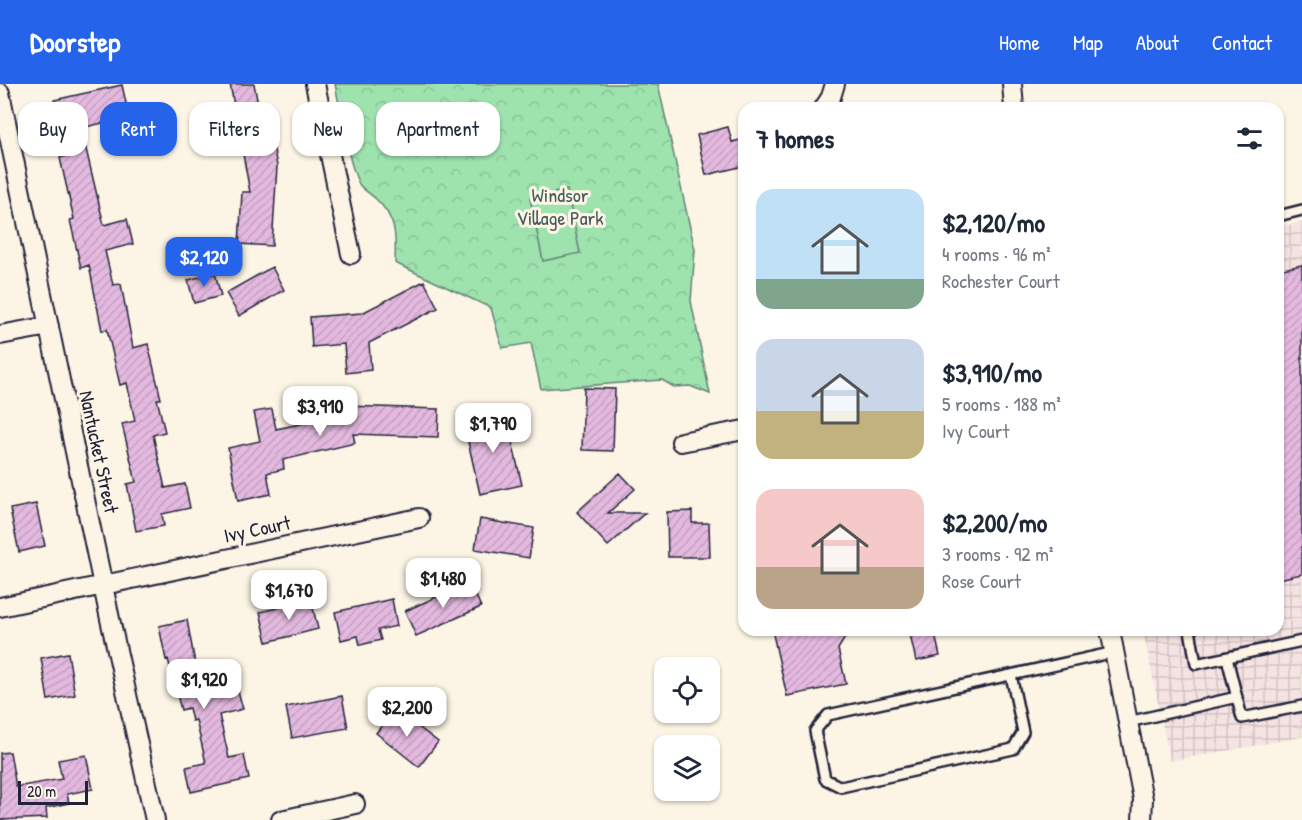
<!DOCTYPE html>
<html lang="en">
<head>
<meta charset="utf-8">
<style>
  :root { --surface:#fff; --page:#f6f6f7; --text:#1f2937; --muted:#747a83; --accent:#2563eb }
  body { margin:0; font-family:"Patrick Hand",sans-serif; background:var(--page); color:var(--text); height:100vh; display:flex; flex-direction:column; font-size:22px; white-space:nowrap }
  * { box-sizing:border-box; margin:0 }
  p { font-size:20px; color:var(--muted) }
  .icon { flex:none; width:33px; height:33px; fill:none; stroke:currentColor; stroke-width:2; stroke-linecap:round; stroke-linejoin:round }
  .map { position:relative; flex:1; overflow:hidden }
  .details { position:absolute; left:738px; top:18px; width:546px; height:534px; display:flex; flex-direction:column; background:var(--surface); border-radius:18px; box-shadow:0 2px 4px #0004 }
  .details>* { flex:none }
  .banner { position:absolute; left:18px; top:18px; width:570px; height:54px; display:flex; gap:12px }
  .tools { position:absolute; left:654px; top:573px; display:grid; gap:12px }
  .tools a { display:grid; place-items:center; width:66px; height:66px; border-radius:12px; background:var(--surface); box-shadow:0 2px 4px #0004; font-size:30px }
  .scale { position:absolute; left:18px; bottom:15px; width:70px; box-sizing:border-box; padding-left:6px; border:3px solid #22223b; border-top:0; font-size:16px; line-height:21px; white-space:nowrap; color:#22223b; -webkit-text-stroke:4px #fcf5e5; paint-order:stroke }
  .price { position:absolute; translate:-50% -51px; padding:0 14px; border-radius:12px; background:#fff; color:#222; font-size:20px; line-height:39px; filter:drop-shadow(0 2px 3px #0008) }
  .price::after { content:''; position:absolute; left:50%; top:36px; width:18px; height:14px; margin-left:-9px; background:inherit; clip-path:polygon(0 0,100% 0,50% 100%) }
  .price.on { background:var(--accent); color:#fff }
  ul { padding:0; list-style:none }
  li { display:flex; align-items:center; gap:18px; height:150px; padding:0 18px }
  li span { display:grid; place-items:center; flex:none; width:168px; height:120px; border-radius:18px; color:#555 }
  li>.icon { margin-inline-start:auto }
  span .icon { width:72px; height:72px; fill:#fffc; stroke-width:1 }
  li b { font-size:26px }
  h2 { display:flex; justify-content:space-between; align-items:center; height:72px; padding:0 18px; font-size:26px }
  .chip { padding:0 21px; border-radius:18px; background:var(--surface); box-shadow:0 2px 4px #0004; font-size:21px; line-height:54px }
  .chip.on { background:var(--accent); color:#fff }
  header { display:flex; align-items:center; gap:36px; box-sizing:border-box; height:84px; padding:0 30px; background:var(--accent); color:#fff }
  header strong { font-size:28px }
  nav { display:flex; gap:33px; margin-inline-start:auto; font-size:21px }
  .map>svg:first-child { display:block }
</style>
</head>
<body>
<header>
<strong>Doorstep</strong>
<nav><a>Home</a><a>Map</a><a>About</a><a>Contact</a></nav>
</header>
<div class="map">
<svg width="1302" height="736" viewBox="0 0 1302 736">
  <defs>
    <pattern id="industrial-grid" width="8" height="8" patternUnits="userSpaceOnUse" patternTransform="scale(1.5)"><rect width="8" height="8" fill="#f5e3e3"/><path d="M0 4h8M4 0v8" fill="none" stroke="#d2c2c4"/></pattern>
    <pattern id="park-crowns" width="20" height="18" patternUnits="userSpaceOnUse" patternTransform="scale(1.5)"><rect width="20" height="18" fill="#9ee2ae"/><path d="M2 6a3 3 0 1 1 6 0M12 15a3 3 0 1 1 6 0" fill="none" stroke="#88c297"/></pattern>
    <pattern id="building-hatch" width="6" height="6" patternUnits="userSpaceOnUse" patternTransform="scale(1.5)"><rect width="6" height="6" fill="#e4b9df"/><path d="M-1 1l2-2M0 6l6-6M5 7l2-2" fill="none" stroke="#c39fc0"/></pattern>
  </defs>
  <rect width="100%" height="100%" fill="#fcf5e5"/>
  <filter id="ink" filterUnits="userSpaceOnUse"><feTurbulence type="fractalNoise" baseFrequency=".0167" numOctaves="2"/><feDisplacementMap in="SourceGraphic" scale="12" xChannelSelector="R" yChannelSelector="G"/><feConvolveMatrix kernelMatrix="1 2 1 2 8 2 1 2 1" color-interpolation-filters="sRGB"/></filter>
  <g filter="url(#ink)">
    <path fill="url(#industrial-grid)" d="M1302,138V653L1170,677L1143,546H1278V143Z"/>
    <path fill="url(#park-crowns)" stroke="#608274" stroke-width="1.5" d="M335,0H658L695,166L691,217L710,310L690,302L674,303L662,296L541,305L531,259L502,264L491,224L395,179C396,152 397,135 376,115C371,110 363,106 359,100C347,76 341,28 335,0Z"/>
    <path fill="#9ee2ae" stroke="#608274" stroke-width="1.5" d="M567,106L580,169L543,177L530,114Z"/>
    <path fill="url(#building-hatch)" stroke="#22223b" stroke-width="1.5" d="M230,0H254L261,36L268,34L277,82L272,162L239,160L242,108H250Z
      M122,1L129,33L81,44L104,141L127,135L133,160L105,167L113,201L121,200L133,264L148,260L161,315H157L165,348L153,351L165,404L185,400L190,424L162,430L164,442L136,447L127,400L136,398L122,340L135,337L127,299L120,301L107,245L102,247L89,181L81,184L70,136L74,135L60,74L67,72L54,16Z
      M728,43L732,58L744,55V82L706,91L697,51Z
      M1302,181V490L1278,495V186Z
      M272,183L284,206L239,232L226,209Z
      M215,189L221,212L194,219L188,196Z
      M424,197L438,224L369,259L371,286L346,289L344,260L312,263L310,233L362,229Z
      M342,303L346,322L439,325L438,353L353,350L355,359L283,376L284,385L267,389L271,410L238,417L228,364L260,357L254,328L272,325L276,345L319,336L313,310Z
      M584,304L615,305L613,367L582,366Z
      M506,331L522,401L480,410L464,340Z
      M620,389L635,405L608,429H645L608,462L577,428Z
      M36,420L45,462L19,468L10,425Z
      M692,427V439H709L710,473H668L667,428Z
      M480,435L534,444L529,474L475,465Z
      M470,498L481,523L416,552L405,527Z
      M392,515L397,542L378,546L381,556L360,561L358,552L341,556L335,528Z
      M311,516L318,545L267,558L260,528Z
      M187,536L197,590L210,586L213,601L235,596L243,625L219,631L229,674L244,671L249,695L191,708L186,683L206,679L196,636L192,637L189,624L181,626L168,575L166,576L159,542Z
      M772,546H850L838,565L846,600L787,612Z
      M909,546H934L940,572L916,577Z
      M68,569L75,611L48,616L41,574Z
      M342,612L348,644L292,654L286,623Z
      M395,625L438,658L419,683L376,649Z
      M10,668L16,703L62,695L58,676L86,671L93,705L67,710L69,719L46,724L47,734L0,736V669Z"/>
    <g fill="none" stroke-linecap="round" stroke-linejoin="round">
      <g stroke="#22223b" stroke-width="14">
        <path id="lane" d="M1278,132L1302,126
          M1190,546L1196,580L1302,557
          M1227,574L1242,634L1302,622
          M1011,591L1023,648L1013,665L841,703L825,695L815,647L828,631L1115,568
          M1128,638L1237,613"/>
      </g>
      <g stroke="#22223b" stroke-width="22">
        <path id="street" d="M315,0L351,170
          M1012,0L1014,24
          M0,9L110,535L155,736
          M824,24L831,13L835,0
          M0,251L49,242
          M681,358L744,346
          M0,523L419,434
          M1110,546L1143,715L1142,736
          M281,736L355,720"/>
      </g>
      <use href="#lane" stroke="#fcf5e5" stroke-width="9"/>
      <use href="#street" stroke="#fcf5e5" stroke-width="18"/>
    </g>
  </g>
  <g text-anchor="middle" stroke-width="6" stroke-linejoin="round" paint-order="stroke">
    <g font-size="20" fill="#475c5e" stroke="#fcf5e5">
      <text x="560" y="118">Windsor<tspan x="560" dy="23">Village Park</tspan></text>
    </g>
    <g font-size="20" fill="#22223b" stroke="#fcf5e5">
      <text transform="translate(99 368) rotate(78)" y="7">Nantucket Street</text>
      <text transform="translate(257 445) rotate(-12)" y="7">Ivy Court</text>
    </g>
  </g>
</svg>
<div class="tools">
<a><svg class="icon" aria-label="locate" viewBox="0 0 24 24"><circle cx="12" cy="12" r="6"/><path d="M12 2v4M12 18v4M2 12h4M18 12h4"/></svg></a>
<a><svg class="icon" aria-label="layers" viewBox="0 0 24 24"><path d="M12 4l9 5-9 5-9-5zM3 14l9 5 9-5"/></svg></a>
</div>
<div class="scale">20 m</div>
<b class="price on" style="left:204px;top:204px">$2,120</b>
<b class="price" style="left:320px;top:353px">$3,910</b>
<b class="price" style="left:493px;top:370px">$1,790</b>
<b class="price" style="left:443px;top:525px">$1,480</b>
<b class="price" style="left:289px;top:537px">$1,670</b>
<b class="price" style="left:204px;top:626px">$1,920</b>
<b class="price" style="left:407px;top:654px">$2,200</b>
<div class="banner">
<a class="chip">Buy</a>
<a class="chip on">Rent</a>
<a class="chip">Filters</a>
<a class="chip">New</a>
<a class="chip">Apartment</a>
</div>
<section class="details">
<h2>7 homes<svg class="icon" aria-label="filters" viewBox="0 0 24 24"><path d="M4 7h16M4 17h16"/><circle cx="9" cy="7" r="2"/><circle cx="15" cy="17" r="2"/></svg></h2>
<ul>
<li><span style="background:linear-gradient(#bfe0f5 75%,#7fa58c 0)"><svg class="icon" aria-label="home" viewBox="0 0 24 24"><path d="M3 11l9-7 9 7M6 9v11h12V9"/></svg></span><div><b>$2,120/mo</b><p>4 rooms · 96 m²</p><p>Rochester Court</p></div></li>
<li><span style="background:linear-gradient(#c9d6e8 60%,#c2b280 0)"><svg class="icon" aria-label="home" viewBox="0 0 24 24"><path d="M3 11l9-7 9 7M6 9v11h12V9"/></svg></span><div><b>$3,910/mo</b><p>5 rooms · 188 m²</p><p>Ivy Court</p></div></li>
<li><span style="background:linear-gradient(#f6c9c9 65%,#b9a48a 0)"><svg class="icon" aria-label="home" viewBox="0 0 24 24"><path d="M3 11l9-7 9 7M6 9v11h12V9"/></svg></span><div><b>$2,200/mo</b><p>3 rooms · 92 m²</p><p>Rose Court</p></div></li>
</ul>
</section>
</div>
</body>
</html>
